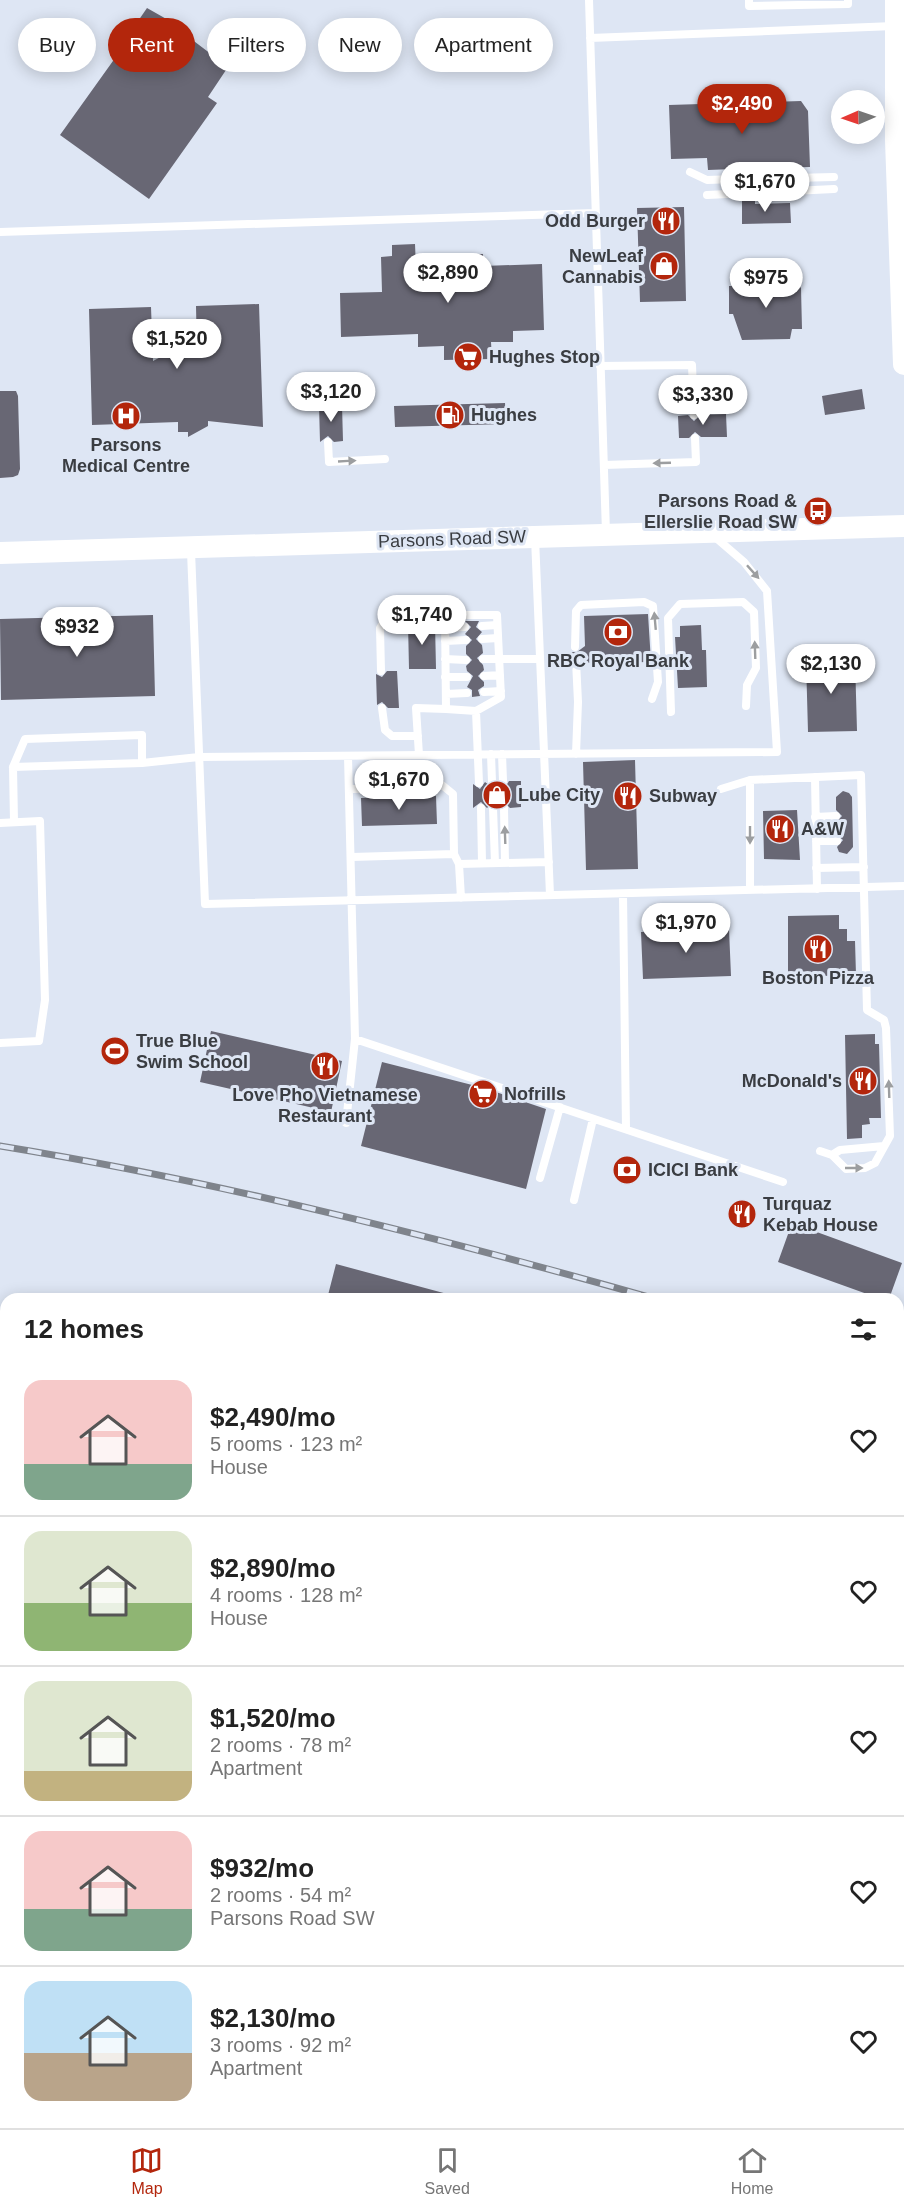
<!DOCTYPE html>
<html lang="en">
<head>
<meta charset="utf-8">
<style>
  :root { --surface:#fff; --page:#f2f2f2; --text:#222; --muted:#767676; --line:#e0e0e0; --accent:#b3260c }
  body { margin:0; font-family:Helvetica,sans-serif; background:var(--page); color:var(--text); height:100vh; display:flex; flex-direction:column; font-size:22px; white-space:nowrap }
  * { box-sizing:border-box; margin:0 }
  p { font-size:20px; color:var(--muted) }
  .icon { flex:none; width:33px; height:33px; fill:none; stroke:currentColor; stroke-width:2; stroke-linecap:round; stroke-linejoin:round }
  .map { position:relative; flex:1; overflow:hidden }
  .side { position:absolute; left:0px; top:1293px; width:904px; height:836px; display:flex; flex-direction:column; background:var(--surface); border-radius:18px 18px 0 0; box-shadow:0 3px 15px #0003 }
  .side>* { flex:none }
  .banner { position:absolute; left:18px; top:18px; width:600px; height:54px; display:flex; gap:12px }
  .needle { width:39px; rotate:268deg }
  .tools { position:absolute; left:831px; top:90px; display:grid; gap:12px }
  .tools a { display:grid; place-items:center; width:54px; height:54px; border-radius:50%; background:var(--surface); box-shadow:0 3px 15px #0003; font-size:30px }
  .price { position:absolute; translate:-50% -51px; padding:0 14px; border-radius:21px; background:#fff; color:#222; font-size:20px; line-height:39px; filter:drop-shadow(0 2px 3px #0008) }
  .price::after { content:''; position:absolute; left:50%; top:36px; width:18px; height:14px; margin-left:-9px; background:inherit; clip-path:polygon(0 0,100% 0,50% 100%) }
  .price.on { background:var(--accent); color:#fff }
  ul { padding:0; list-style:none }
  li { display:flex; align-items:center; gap:18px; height:150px; padding:0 24px }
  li+li { border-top:2px solid var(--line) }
  li span { display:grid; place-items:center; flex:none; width:168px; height:120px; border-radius:18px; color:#555 }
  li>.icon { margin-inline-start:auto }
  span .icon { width:72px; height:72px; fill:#fffc; stroke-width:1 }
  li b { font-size:26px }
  h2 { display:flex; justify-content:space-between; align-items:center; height:72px; padding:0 24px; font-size:26px }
  .tag { padding:0 21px; border-radius:27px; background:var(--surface); box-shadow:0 3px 15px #0003; font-size:21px; line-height:54px }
  .tag.on { background:var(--accent); color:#fff }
  .menu { display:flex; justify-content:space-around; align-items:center; height:84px; border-top:2px solid var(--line); background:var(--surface); font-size:16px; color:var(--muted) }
  .menu a { display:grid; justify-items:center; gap:3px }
  .menu .on { color:var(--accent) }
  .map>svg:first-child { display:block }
</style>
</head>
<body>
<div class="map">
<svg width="904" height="2128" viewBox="0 0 904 2128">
  <rect width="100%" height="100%" fill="#dee6f4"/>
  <path fill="#686774" d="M147,8L184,29L182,32L228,67L208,97L217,103L149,199L60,135L138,26L136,24Z
    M801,101L808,111L810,167L749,169L744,180L750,185L735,186L741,179L734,169L708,170L707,158L671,159L669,105Z
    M742,199H755V204L790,203L791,223L742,224Z
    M684,207L686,301L640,302L637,208Z
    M415,244L416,268L454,267V255L483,254V266L542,264L544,330L513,331V342H491L492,359L444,360V346L418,347V334L341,337L340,293L382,292L381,257L392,256V245Z
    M774,272V285L797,284L801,288L802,329H792L790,339L742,340L733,314H729V286H739L747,280L760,278V273Z
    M259,304L263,427L208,421V426L188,437V432H178V422L92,425L89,309L151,307L153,361L174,350L197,355L196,306Z
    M862,389L865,409L825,415L822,396Z
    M0,391H16L18,396L20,469L18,475L13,477L0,478Z
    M505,403L506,424L395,427L394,406Z
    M319,405L327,411L332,405H342L343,441L334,442L328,436L320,442Z
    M726,414L727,437H701L695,432L689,438H679L678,416L688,415L694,421L700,415Z
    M648,614L651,662L585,663L578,655L571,657V652H577L585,646L584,616Z
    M153,615L155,696L1,700L0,619Z
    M465,621H479L476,627L482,632L476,639L482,645L483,653L477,658L483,665L484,670L478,676L484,682V686L478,690L480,696L472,697V690L467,687L473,676L467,671L466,666L472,660L466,654V646L472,640L465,634L471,627Z
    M408,623H435L436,669H409Z
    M701,625L702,650H706L707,687L678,688L675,637H680V626Z
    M827,657L855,660L857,731L808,732L806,660L827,659Z
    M387,671H397L399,708H388L382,702L377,705L376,674L382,677Z
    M635,760L638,869L586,870L583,762Z
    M509,781H521V807L510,808L504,802L498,806L493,802L487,808L481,802L473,808V784L480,789L485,782L493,788L498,784L506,786Z
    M843,791L849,793L852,797L853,847L847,854L839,852L837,847L843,840L837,835L836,822L842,816L836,810V797Z
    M436,796L437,824L362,826L361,798Z
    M797,810L800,860L764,859L763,811Z
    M839,915V929H847V941H855L856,975L788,977V916Z
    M729,929L731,976L643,979L641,932Z
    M211,1031L342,1061L331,1112L200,1082Z
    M875,1034V1044H879L881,1118H869L870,1124L862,1125V1138L847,1139L845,1035Z
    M382,1062L484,1088L546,1109L526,1189L361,1146Z
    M792,1223L902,1263L889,1299H881L778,1262Z
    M336,1264L451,1295V1299H327Z"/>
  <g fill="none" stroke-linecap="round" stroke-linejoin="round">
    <path stroke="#fff" stroke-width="8" d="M589,0L606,533
      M749,0V6L848,4V0
      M590,38L894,26
      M690,172L707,180L735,179
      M750,179L834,177
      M707,195L834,189
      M0,232L596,213
      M600,366L692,365L694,415
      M326,380V405
      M328,442L329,462L385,459
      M604,465L696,462L695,438
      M535,538L550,895
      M191,551L205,904L904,886
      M482,626L497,625
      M445,628L465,627
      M482,639L498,638
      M445,641L466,640
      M575,647L576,611L581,605L644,602L653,606L658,682L652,699
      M445,659L466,660
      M483,659H540
      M576,661L578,702L576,754
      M381,671L380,628L386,618L445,615
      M484,676L500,675
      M445,677H467
      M484,692L501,691
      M446,694L467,693
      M382,708L385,730L392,736H418
      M446,709L476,711
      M671,712L668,618L680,604L743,602L754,612L756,668L747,685L746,706
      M491,754L492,782
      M502,754L503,781
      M419,755L416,708L446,709L445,615H497L501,697L476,711L479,783
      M142,763V735L25,739L13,767L142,763L199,757L777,752L767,591L744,562L715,537
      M13,767L14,822
      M815,777L817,889
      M750,780V890
      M350,789L424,788L442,785L453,794L454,854L459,864
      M721,789L750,780L861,775L867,1010L884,1020L886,1028L890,1136L875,1163L865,1168L846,1169L832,1155L820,1151
      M481,808L482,863
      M493,808L495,863
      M504,808L505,863
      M815,817L836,816
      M0,823L40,821L45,1000L39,1041L0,1043
      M816,841H837
      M352,857L454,854
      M816,868L864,867
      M623,894L626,1129
      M461,898L459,864L549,862
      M355,1039L783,1182
      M346,1123L355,1039L348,756
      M832,1155L840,1150L884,1146
      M540,1178L560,1107
      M574,1200L593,1119"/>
    <path stroke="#fff" stroke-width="15" d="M0,1479L6,1477
      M542,2128L543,2122"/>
    <path stroke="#fff" stroke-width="20" d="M898,2046H904
      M898,2081H904"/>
    <path stroke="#fff" stroke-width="22" d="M896,0V140L904,364
      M0,553L904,526"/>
    <g stroke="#7f848c" stroke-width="7">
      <path id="rail" d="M0,1146C222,1182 440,1238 656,1299
        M898,1379L904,1381"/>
    </g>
    <use href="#rail" stroke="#dee6f4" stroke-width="4.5" stroke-dasharray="14" stroke-linecap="butt"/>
  </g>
  <defs><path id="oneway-solid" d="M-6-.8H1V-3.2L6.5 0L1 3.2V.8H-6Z" transform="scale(1.5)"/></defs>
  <g fill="#9c9ea0">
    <use href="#oneway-solid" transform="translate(347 461) rotate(-3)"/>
    <use href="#oneway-solid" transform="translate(662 463) rotate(178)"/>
    <use href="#oneway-solid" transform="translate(753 572) rotate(48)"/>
    <use href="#oneway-solid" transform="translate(655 621) rotate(-95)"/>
    <use href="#oneway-solid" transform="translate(755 650) rotate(-92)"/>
    <use href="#oneway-solid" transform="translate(505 835) rotate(-92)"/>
    <use href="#oneway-solid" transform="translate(750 835) rotate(90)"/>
    <use href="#oneway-solid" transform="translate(889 1089) rotate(-92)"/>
    <use href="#oneway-solid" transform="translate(854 1168)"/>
  </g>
  <defs>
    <g id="restaurant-disc" transform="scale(1.5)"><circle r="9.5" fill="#b3260c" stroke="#dee6f4"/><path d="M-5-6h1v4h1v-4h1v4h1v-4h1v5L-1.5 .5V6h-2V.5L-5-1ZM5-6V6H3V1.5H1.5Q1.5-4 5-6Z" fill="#fff"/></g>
    <g id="shop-disc" transform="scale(1.5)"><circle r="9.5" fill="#b3260c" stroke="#dee6f4"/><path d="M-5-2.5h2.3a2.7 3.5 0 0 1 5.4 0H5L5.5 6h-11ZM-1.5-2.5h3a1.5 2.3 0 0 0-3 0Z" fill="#fff"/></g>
    <g id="supermarket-disc" transform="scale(1.5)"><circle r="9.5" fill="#b3260c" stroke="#dee6f4"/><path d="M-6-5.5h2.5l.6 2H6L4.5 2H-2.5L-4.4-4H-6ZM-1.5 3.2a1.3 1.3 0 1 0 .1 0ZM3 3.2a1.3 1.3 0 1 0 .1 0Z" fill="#fff"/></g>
    <g id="fuel-disc" transform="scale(1.5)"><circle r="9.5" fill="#b3260c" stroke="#dee6f4"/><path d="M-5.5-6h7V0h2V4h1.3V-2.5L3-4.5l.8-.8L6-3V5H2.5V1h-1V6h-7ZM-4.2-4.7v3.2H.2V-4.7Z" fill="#fff"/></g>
    <g id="hospital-disc" transform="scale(1.5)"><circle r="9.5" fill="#b3260c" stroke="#dee6f4"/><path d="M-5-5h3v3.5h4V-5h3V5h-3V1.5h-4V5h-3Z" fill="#fff"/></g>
    <g id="bus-disc" transform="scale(1.5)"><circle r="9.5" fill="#b3260c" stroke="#dee6f4"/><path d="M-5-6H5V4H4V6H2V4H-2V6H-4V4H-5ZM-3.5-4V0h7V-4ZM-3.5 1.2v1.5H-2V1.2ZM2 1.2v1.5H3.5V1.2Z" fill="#fff"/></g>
    <g id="bank-disc" transform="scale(1.5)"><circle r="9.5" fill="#b3260c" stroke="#dee6f4"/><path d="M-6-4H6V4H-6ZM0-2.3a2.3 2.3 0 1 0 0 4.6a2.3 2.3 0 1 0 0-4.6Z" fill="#fff"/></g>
    <g id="stadium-disc" transform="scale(1.5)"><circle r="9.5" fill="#b3260c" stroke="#dee6f4"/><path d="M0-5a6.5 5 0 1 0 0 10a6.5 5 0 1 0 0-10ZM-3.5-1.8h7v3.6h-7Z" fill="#fff"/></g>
  </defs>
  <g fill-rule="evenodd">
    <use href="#restaurant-disc" x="666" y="221"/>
    <use href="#shop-disc" x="664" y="266"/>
    <use href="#supermarket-disc" x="468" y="357"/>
    <use href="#fuel-disc" x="450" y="415"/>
    <use href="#hospital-disc" x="126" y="416"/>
    <use href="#bus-disc" x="818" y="511"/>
    <use href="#bank-disc" x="618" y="632"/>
    <use href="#shop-disc" x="497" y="795"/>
    <use href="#restaurant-disc" x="628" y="796"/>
    <use href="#restaurant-disc" x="780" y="829"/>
    <use href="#restaurant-disc" x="818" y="949"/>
    <use href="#stadium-disc" x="115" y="1051"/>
    <use href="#restaurant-disc" x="325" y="1066"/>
    <use href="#restaurant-disc" x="863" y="1081"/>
    <use href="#supermarket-disc" x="483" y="1094"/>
    <use href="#bank-disc" x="627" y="1170"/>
    <use href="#restaurant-disc" x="742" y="1214"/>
  </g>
  <g text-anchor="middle" stroke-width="6" stroke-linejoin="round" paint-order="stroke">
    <g font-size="18" font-weight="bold" fill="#3a3d42" stroke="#dee6f4" text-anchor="start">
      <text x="645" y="227" text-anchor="end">Odd Burger</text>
      <text x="643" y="262" text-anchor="end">NewLeaf<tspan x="643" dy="21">Cannabis</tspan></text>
      <text x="489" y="363">Hughes Stop</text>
      <text x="471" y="421">Hughes</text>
      <text x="126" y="451" text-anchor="middle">Parsons<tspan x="126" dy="21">Medical Centre</tspan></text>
      <text x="797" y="507" text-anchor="end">Parsons Road &amp;<tspan x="797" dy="21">Ellerslie Road SW</tspan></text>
      <text x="618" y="667" text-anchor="middle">RBC Royal Bank</text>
      <text x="518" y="801">Lube City</text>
      <text x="649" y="802">Subway</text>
      <text x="801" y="835">A&amp;W</text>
      <text x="818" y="984" text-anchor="middle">Boston Pizza</text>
      <text x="136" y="1047">True Blue<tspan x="136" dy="21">Swim School</tspan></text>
      <text x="842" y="1087" text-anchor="end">McDonald's</text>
      <text x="504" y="1100">Nofrills</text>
      <text x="325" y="1101" text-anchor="middle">Love Pho Vietnamese<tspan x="325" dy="21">Restaurant</tspan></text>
      <text x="648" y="1176">ICICI Bank</text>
      <text x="763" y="1210">Turquaz<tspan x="763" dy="21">Kebab House</tspan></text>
    </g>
    <g font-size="18" fill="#3a3d42" stroke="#dee6f4">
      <text transform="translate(452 539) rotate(-2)" y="6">Parsons Road SW</text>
    </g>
  </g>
</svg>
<div class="tools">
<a><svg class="needle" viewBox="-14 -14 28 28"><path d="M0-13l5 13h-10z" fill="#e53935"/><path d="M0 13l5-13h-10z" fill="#767676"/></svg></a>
</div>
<b class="price on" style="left:742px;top:135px">$2,490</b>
<b class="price" style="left:765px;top:213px">$1,670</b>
<b class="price" style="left:448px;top:304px">$2,890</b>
<b class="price" style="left:766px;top:309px">$975</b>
<b class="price" style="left:177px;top:370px">$1,520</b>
<b class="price" style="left:331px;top:423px">$3,120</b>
<b class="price" style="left:703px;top:426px">$3,330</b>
<b class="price" style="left:422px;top:646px">$1,740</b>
<b class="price" style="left:77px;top:658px">$932</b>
<b class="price" style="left:831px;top:695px">$2,130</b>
<b class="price" style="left:399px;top:811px">$1,670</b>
<b class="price" style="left:686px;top:954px">$1,970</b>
<div class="banner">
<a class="tag">Buy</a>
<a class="tag on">Rent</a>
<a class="tag">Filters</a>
<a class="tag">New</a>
<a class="tag">Apartment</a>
</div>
<section class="side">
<h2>12 homes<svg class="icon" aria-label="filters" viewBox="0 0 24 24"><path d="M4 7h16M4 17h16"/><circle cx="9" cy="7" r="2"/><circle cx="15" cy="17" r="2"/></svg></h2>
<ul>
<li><span style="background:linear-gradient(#f6c9c9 70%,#7fa58c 0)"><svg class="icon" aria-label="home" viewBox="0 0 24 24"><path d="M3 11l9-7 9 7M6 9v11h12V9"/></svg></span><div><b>$2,490/mo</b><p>5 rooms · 123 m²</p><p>House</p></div><svg class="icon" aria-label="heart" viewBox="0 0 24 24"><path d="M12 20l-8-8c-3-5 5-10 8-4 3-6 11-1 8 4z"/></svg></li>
<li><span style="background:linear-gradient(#dfe7d0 60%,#8fb573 0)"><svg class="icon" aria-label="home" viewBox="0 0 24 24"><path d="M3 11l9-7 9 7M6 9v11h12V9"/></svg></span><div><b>$2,890/mo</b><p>4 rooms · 128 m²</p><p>House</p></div><svg class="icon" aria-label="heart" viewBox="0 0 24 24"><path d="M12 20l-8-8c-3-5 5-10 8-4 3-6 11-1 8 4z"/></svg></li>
<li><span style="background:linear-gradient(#dfe7d0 75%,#c2b280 0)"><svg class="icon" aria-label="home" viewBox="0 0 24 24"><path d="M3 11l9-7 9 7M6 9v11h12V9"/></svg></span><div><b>$1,520/mo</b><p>2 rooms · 78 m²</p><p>Apartment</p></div><svg class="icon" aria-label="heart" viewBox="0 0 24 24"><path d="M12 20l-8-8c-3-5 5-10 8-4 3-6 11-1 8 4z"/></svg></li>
<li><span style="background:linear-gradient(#f6c9c9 65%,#7fa58c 0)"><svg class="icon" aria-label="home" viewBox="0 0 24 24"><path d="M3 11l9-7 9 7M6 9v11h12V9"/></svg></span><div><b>$932/mo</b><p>2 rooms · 54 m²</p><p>Parsons Road SW</p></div><svg class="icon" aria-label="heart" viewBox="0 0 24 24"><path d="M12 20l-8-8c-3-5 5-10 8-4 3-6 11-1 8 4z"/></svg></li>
<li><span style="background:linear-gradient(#bfe0f5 60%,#b9a48a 0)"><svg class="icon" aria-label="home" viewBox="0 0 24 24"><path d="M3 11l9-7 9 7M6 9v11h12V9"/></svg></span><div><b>$2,130/mo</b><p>3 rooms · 92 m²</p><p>Apartment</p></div><svg class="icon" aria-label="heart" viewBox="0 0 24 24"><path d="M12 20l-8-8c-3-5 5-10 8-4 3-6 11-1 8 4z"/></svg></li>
</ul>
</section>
</div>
<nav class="menu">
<a class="on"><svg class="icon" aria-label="map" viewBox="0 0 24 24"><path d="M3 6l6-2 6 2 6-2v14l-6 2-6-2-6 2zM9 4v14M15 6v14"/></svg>Map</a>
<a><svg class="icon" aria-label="saved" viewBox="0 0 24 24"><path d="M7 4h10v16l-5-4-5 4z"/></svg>Saved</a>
<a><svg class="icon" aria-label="home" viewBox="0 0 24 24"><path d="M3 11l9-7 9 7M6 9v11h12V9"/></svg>Home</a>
</nav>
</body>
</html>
